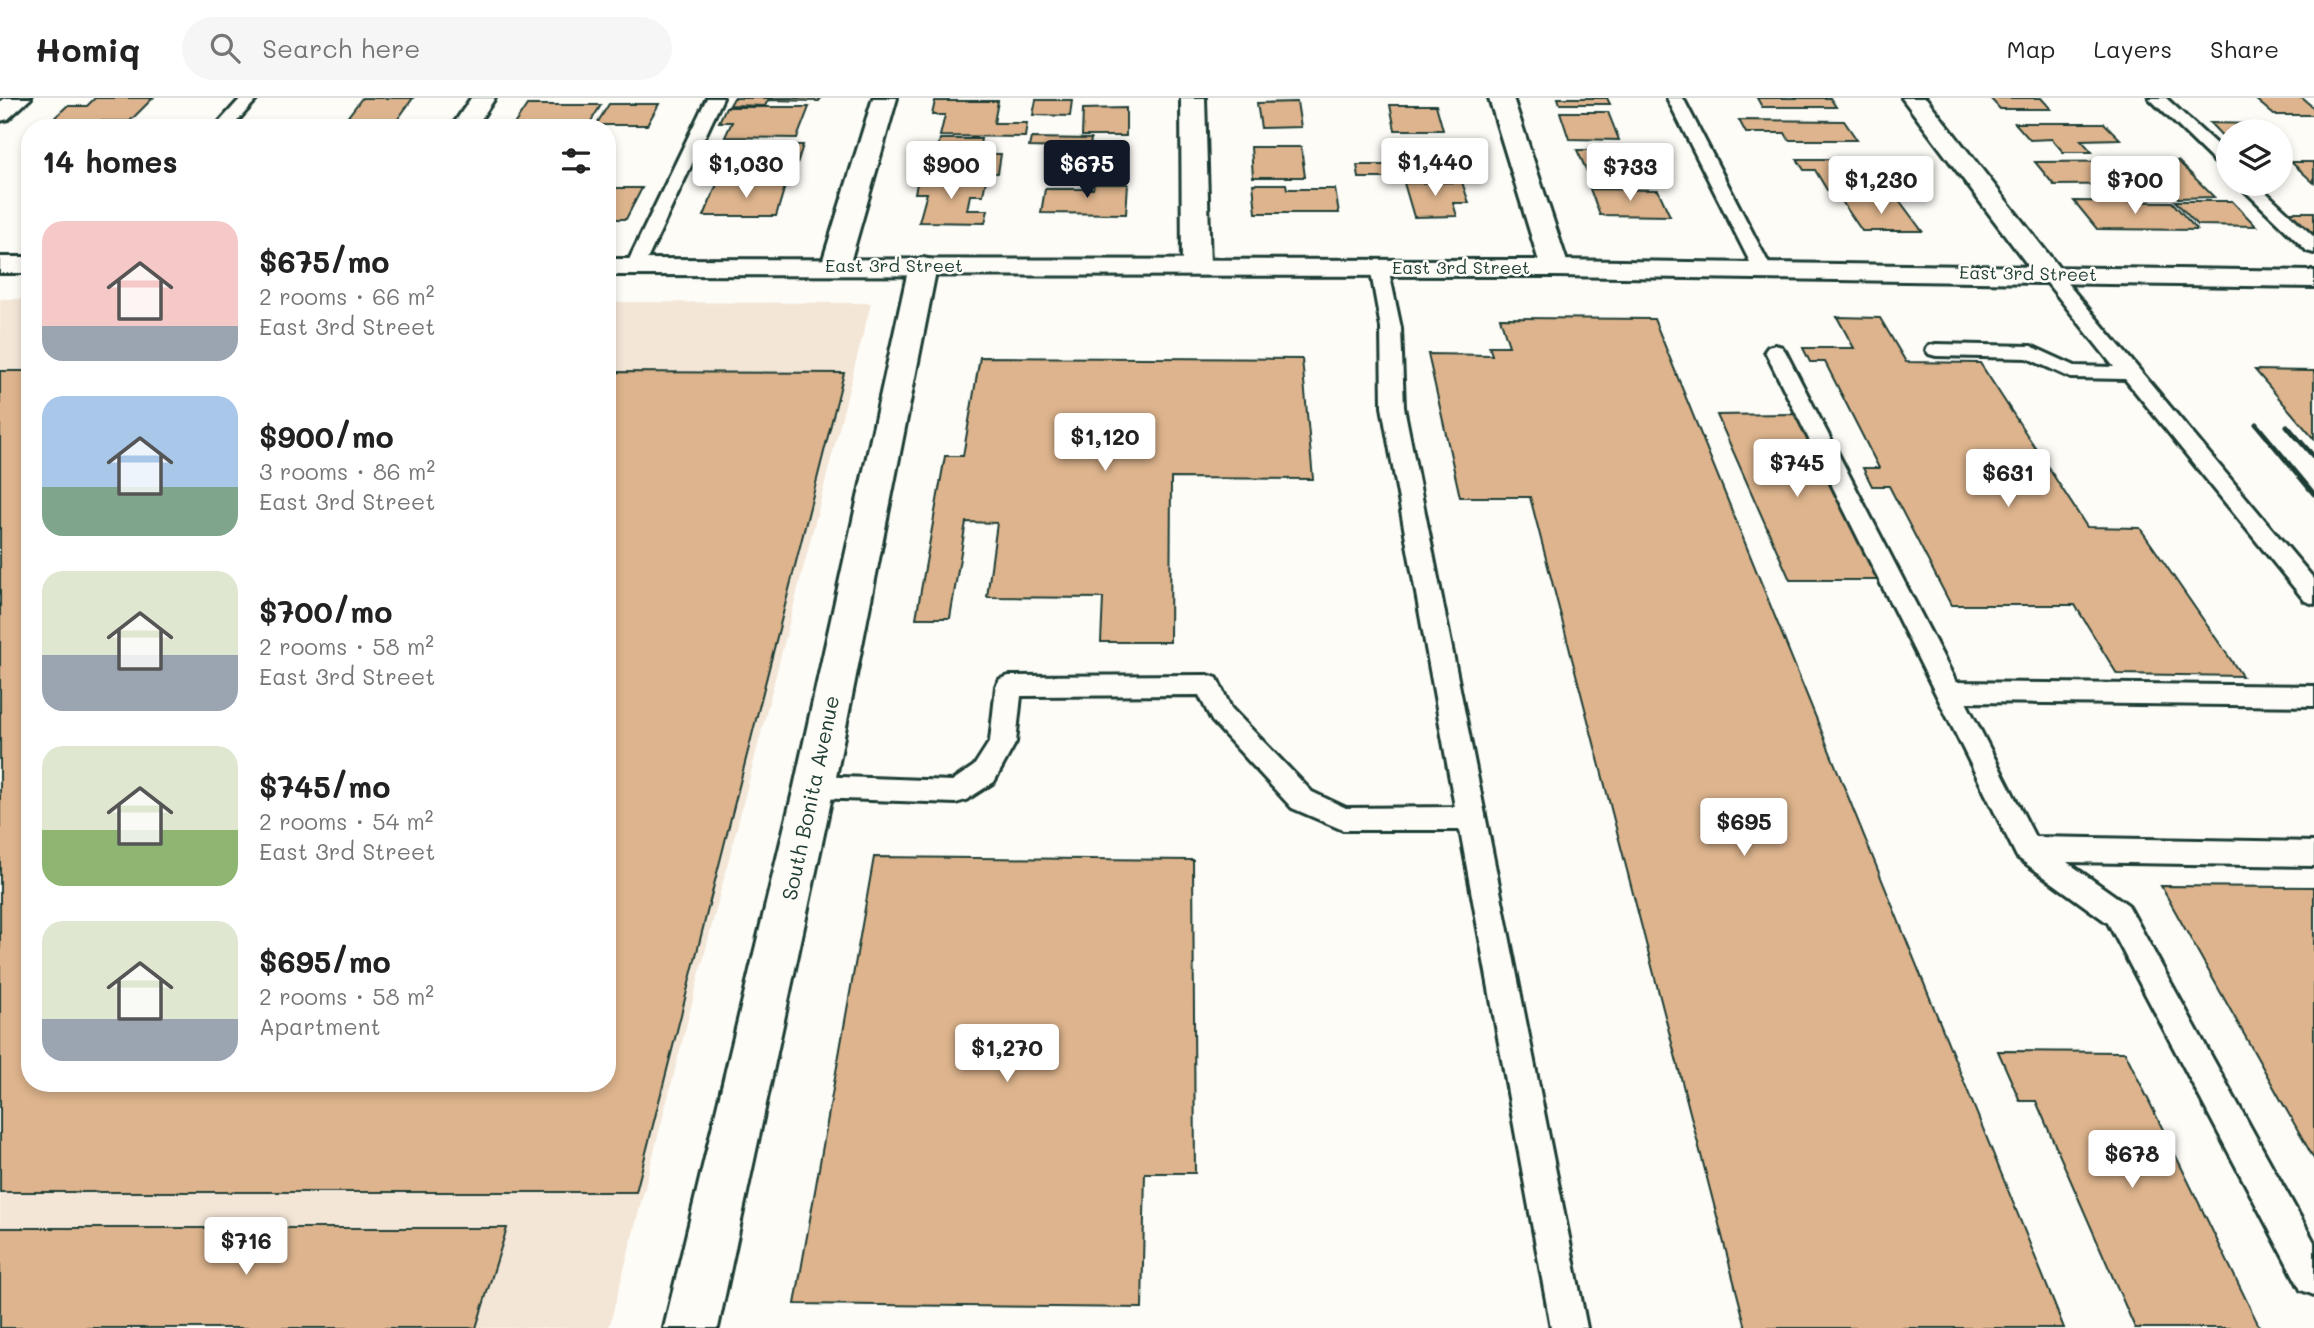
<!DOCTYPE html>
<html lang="en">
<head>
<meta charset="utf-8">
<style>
  :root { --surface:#fff; --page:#f6f6f6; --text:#222; --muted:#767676; --line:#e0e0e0; --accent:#111827 }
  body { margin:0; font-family:Mali,sans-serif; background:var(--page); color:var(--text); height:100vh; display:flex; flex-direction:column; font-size:26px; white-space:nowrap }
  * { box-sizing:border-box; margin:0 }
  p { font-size:23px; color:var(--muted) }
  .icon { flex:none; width:38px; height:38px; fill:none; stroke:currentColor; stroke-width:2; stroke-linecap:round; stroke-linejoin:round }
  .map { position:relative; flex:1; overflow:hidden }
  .side { position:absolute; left:21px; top:21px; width:595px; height:973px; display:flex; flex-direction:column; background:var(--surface); border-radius:28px; box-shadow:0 4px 10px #0003 }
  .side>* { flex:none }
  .controls { position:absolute; left:2216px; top:21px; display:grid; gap:14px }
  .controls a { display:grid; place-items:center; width:77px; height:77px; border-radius:50%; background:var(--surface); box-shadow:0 4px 10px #0003; font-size:35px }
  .price { position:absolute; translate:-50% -60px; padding:0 16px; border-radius:7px; background:#fff; color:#222; font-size:23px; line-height:46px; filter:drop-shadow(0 2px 4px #0008) }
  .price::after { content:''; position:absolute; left:50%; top:42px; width:21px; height:16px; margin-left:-10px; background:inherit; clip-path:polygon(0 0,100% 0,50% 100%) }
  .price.current { background:var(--accent); color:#fff }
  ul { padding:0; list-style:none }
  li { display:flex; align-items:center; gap:21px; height:175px; padding:0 21px }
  li span { display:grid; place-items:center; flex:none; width:196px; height:140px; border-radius:21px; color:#555 }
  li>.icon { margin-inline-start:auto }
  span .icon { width:84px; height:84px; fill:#fffc; stroke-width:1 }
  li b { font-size:30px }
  h2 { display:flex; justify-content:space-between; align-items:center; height:84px; padding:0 21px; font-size:30px }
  header { display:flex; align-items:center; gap:42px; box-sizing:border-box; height:98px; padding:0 35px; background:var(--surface); border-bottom:2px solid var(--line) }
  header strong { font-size:33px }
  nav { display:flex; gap:38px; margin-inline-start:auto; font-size:24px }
  .search { width:490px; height:63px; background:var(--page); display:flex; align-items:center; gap:18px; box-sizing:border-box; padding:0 24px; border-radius:38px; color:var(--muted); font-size:26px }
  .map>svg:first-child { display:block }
</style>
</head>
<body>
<header>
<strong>Homiq</strong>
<div class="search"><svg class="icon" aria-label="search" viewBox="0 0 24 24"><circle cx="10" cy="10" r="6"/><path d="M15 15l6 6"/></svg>Search here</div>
<nav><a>Map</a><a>Layers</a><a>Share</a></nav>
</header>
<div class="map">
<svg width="2314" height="1230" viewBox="0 0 2314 1230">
  <rect width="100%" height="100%" fill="#fdfcf7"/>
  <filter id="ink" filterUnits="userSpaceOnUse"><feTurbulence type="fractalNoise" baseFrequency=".0143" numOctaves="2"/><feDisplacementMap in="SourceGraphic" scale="14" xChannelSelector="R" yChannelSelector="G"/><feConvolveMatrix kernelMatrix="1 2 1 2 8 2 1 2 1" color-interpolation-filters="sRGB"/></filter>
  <g filter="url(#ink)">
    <path fill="#f3e6d7" d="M0,201H30V985H607V204L871,205L609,1230H0Z"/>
    <path fill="#ddb48d" stroke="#1f3d34" stroke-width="2" d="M95,0H153L130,23L50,24L67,8H87Z
      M362,0H413L395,25H343Z
      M734,0H821L819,3L768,2L765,8L730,7Z
      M1558,0H1607L1610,6H1560Z
      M1757,0H1830L1836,9H1762Z
      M1990,0H2041L2051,11H2000Z
      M2254,0H2302L2314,10V17H2274Z
      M1036,2H1072L1070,18L1033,17Z
      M935,3H998L994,25H1027L1025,39L940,38L945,17H932Z
      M1297,4L1301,29L1261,30L1257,5Z
      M609,6H659L647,27H596Z
      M527,7H601L588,28H513Z
      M1390,7H1436L1443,32H1395Z
      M726,9H809L797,40L725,39L732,24H719Z
      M1126,10V38H1082L1083,11Z
      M1560,14H1608L1619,42L1569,41Z
      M1739,22L1844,23L1857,42H1789L1785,35H1746Z
      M2015,25H2104L2120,41L2081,42L2092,54H2063L2052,41L2030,42Z
      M2210,25L2257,26L2264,33H2228L2227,43Z
      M1031,40L1091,41L1090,48L1127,49L1124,80L1069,79L1071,69H1059L1062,50L1029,49Z
      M940,41H981L978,56H1001L998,75L932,74Z
      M720,43L748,44L742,57H713Z
      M1403,46H1450L1457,74H1410Z
      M750,47H803L793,78L707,79L715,59L746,58Z
      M1251,49H1301L1305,79H1253Z
      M1577,52H1637L1651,80H1590Z
      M1797,61H1863L1876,80H1884L1892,92H1827L1815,72H1804Z
      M2178,63L2214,99L2178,100L2165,86L2054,87L2035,64Z
      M2291,64H2314V85Z
      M1357,67H1391L1393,80H1359Z
      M918,81L986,82L983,97H970L967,112H988L985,125L919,124L927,95H915Z
      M1462,84L1469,105H1453L1457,118L1414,119L1404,85Z
      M786,85L776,118H704L717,86Z
      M1094,86H1128L1126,116L1041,115L1045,91H1093Z
      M1253,86H1286L1287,91H1335L1339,115H1256Z
      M607,90H642L626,121H607Z
      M1590,91L1658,92L1670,118L1600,117Z
      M1841,102H1899L1922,133H1862Z
      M2074,103L2172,104L2197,132L2097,131Z
      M2175,103H2232L2256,128L2197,127Z
      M2285,114H2314V140Z
      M1837,219L1880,220L1906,264L1980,265L2087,429L2140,430L2242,578L2117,576L2075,507H1951L1889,388H1872L1863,370H1879L1825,264H1810L1803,250H1854Z
      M1500,220L1654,221L2064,1230H1746L1530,399H1460L1428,256L1492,257L1489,248H1509Z
      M980,259L1302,261L1313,381L1171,380L1170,544H1101L1103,500L987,499L997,425L966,424L950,520H916L945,358H963Z
      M2255,272L2314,273V341Z
      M0,273H30V985H607V274L844,275L636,1094H0Z
      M1797,316L1880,482H1790L1717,317Z
      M874,759L1193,762L1195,1075H1145L1142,1210L795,1206Z
      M2161,788L2314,789V1061Z
      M1998,953L2125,954L2260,1230H2135L2036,1003H2020Z
      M0,1130H507L476,1230H0Z"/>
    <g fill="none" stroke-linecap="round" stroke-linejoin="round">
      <g stroke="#1f3d34" stroke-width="6">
        <path id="service" d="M241,0H258L231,30H214Z
          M707,0H723L644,168L642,172H628L626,168Z
          M1667,0H1683L1772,172L1770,176H1756L1754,172Z
          M2149,0H2166L2228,57V72L2222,71Z
          M2238,86H2257L2314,139V155L2307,153Z
          M1379,163L1388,169L1401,230L1404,309L1587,1230H1551L1460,732H1343L1292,710L1212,623L1199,597L1021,598L1016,644L994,684L966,702L956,705L814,700L804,697L800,689L804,681L814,678L952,683L974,668L990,643L996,588L1000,581L1009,578L1208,577L1217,580L1231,610L1312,694L1346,710L1455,709L1382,309L1381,230L1370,169Z
          M2049,170L2056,172L2314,481V506L2305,503L2125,281L2071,280L2027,260L1936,258L1929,256L1926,252L1929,248L1936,246L2031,248L2075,268L2114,269L2040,176Z
          M1775,247L1782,249L1785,253L1956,584L2314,588V608L1966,604L2035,739L2314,744V768L2067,764L2128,807L2314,1144V1197L2301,1192L2108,825L2017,759L1765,253L1768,249Z"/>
      </g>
      <g stroke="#1f3d34" stroke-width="6">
        <path id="minor" d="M5,0H31L8,21L0,23V4Z
          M471,0H495L475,30H451Z
          M873,0H897L849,168L845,174L835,176L825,174L821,168Z
          M1181,0H1205L1210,169L1206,175L1196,177L1186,175L1182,169Z
          M1489,0H1513L1569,170L1565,176L1555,178L1545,176L1541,170Z
          M1902,0H1926L2059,170L2063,176L2059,182L2049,184L2039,182Z
          M923,160L933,162L937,168L834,689L718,1230H664L794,689L909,168L913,162Z"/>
      </g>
      <g stroke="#1f3d34" stroke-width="6">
        <path id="tertiary" d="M0,159H30V175H0Z
          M607,161L1555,162L2314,173V189L1555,178L607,177Z"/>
      </g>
      <use href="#service" fill="#fdfcf7" fill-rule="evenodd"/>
      <use href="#minor" fill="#fdfcf7" fill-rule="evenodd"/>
      <use href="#tertiary" fill="#fdfcf7" fill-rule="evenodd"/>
      <path stroke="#1f3d34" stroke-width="5" d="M2256,326L2314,396
        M2287,328L2314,359"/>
    </g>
  </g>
  <g text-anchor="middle" stroke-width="5" stroke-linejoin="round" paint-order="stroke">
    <g font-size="18" fill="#1f3d34" stroke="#fdfcf7">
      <text x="894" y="174">East 3rd Street</text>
      <text x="1461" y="176">East 3rd Street</text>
      <text transform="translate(2028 176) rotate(1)" y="6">East 3rd Street</text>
    </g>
    <g font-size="21" fill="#1f3d34" stroke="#fdfcf7">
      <text transform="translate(811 700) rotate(-78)" y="7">South Bonita Avenue</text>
    </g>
  </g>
</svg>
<div class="controls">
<a><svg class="icon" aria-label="layers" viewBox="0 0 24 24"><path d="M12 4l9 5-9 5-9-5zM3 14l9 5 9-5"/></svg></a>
</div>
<b class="price" style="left:1435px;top:100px">$1,440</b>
<b class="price" style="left:746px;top:102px">$1,030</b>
<b class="price current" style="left:1087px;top:102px">$675</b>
<b class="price" style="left:951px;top:103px">$900</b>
<b class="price" style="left:1630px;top:105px">$733</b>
<b class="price" style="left:1881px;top:118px">$1,230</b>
<b class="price" style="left:2135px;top:118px">$700</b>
<b class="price" style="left:1105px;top:375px">$1,120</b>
<b class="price" style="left:1797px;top:401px">$745</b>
<b class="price" style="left:2008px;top:411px">$631</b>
<b class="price" style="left:1744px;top:760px">$695</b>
<b class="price" style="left:1007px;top:986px">$1,270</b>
<b class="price" style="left:2132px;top:1092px">$678</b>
<b class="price" style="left:246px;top:1179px">$716</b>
<section class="side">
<h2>14 homes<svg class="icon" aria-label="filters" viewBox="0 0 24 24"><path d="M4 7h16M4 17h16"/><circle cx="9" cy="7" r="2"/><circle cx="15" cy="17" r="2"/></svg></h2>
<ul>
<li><span style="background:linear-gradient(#f6c9c9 75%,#9aa5b1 0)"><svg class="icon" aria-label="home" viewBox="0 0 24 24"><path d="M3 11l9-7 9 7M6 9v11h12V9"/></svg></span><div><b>$675/mo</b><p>2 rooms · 66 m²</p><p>East 3rd Street</p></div></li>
<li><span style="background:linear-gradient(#a9c7e8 65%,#7fa58c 0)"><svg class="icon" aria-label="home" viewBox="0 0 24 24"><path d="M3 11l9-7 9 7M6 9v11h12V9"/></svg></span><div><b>$900/mo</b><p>3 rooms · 86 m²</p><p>East 3rd Street</p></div></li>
<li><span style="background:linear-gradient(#dfe7d0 60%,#9aa5b1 0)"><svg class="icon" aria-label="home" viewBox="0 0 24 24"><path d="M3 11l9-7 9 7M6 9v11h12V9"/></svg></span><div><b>$700/mo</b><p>2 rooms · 58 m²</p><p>East 3rd Street</p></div></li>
<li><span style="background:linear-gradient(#dfe7d0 60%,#8fb573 0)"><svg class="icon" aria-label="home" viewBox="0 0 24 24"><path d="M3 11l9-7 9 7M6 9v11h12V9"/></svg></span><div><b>$745/mo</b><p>2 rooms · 54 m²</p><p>East 3rd Street</p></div></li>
<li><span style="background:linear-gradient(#dfe7d0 70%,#9aa5b1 0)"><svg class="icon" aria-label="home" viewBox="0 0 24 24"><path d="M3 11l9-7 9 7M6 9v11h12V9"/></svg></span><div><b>$695/mo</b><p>2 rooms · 58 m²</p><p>Apartment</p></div></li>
</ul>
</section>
</div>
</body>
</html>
